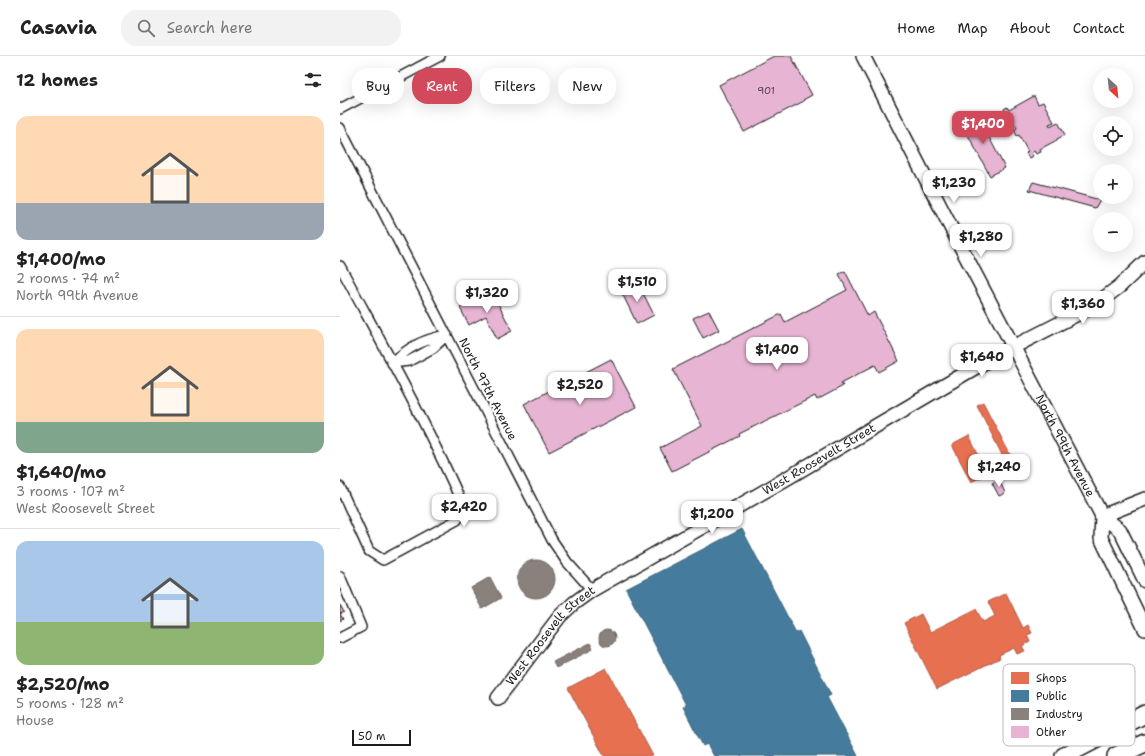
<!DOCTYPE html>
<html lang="en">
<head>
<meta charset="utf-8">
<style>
  :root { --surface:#fff; --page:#f2f2f2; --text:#222; --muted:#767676; --line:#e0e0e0; --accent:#d1495b }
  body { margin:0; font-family:"Shantell Sans",sans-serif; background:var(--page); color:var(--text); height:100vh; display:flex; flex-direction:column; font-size:15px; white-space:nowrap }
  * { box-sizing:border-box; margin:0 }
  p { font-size:13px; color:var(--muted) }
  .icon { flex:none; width:22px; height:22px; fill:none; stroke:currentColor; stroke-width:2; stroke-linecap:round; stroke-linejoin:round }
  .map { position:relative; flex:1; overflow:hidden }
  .details { display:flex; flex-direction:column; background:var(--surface); width:340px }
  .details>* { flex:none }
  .guide { position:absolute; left:12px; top:12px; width:380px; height:36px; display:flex; gap:8px }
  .needle { width:26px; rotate:153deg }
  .buttons { position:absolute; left:753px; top:12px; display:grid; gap:8px }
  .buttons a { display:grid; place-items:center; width:40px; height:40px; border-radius:50%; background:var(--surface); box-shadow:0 4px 16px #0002; font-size:20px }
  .scale { position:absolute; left:12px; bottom:10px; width:59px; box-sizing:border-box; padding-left:4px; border:2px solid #1c1c1c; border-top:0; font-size:11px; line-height:14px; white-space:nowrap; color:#1c1c1c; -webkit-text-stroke:3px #fff; paint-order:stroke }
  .price { position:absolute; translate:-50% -34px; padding:0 9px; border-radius:8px; background:#fff; color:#222; font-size:13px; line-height:26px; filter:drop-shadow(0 1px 2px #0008) }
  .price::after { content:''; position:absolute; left:50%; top:24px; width:12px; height:9px; margin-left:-6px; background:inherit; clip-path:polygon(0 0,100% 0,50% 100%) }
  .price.on { background:var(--accent); color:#fff }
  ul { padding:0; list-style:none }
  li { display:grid; align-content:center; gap:8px; height:212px; padding:0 16px }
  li+li { border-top:1px solid var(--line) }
  li span { display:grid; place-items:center; height:124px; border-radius:12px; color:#555 }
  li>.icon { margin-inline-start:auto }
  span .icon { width:72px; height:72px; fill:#fffc; stroke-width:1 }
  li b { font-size:17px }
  h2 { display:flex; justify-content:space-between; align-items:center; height:48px; padding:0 16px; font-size:17px }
  .pill { padding:0 14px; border-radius:16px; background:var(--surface); box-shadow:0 4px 16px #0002; font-size:14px; line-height:36px }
  .pill.on { background:var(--accent); color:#fff }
  header { display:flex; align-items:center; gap:24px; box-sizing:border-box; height:56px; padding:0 20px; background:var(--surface); border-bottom:1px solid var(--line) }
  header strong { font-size:19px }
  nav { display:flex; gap:22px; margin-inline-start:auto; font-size:14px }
  .search { width:280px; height:36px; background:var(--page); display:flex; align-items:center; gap:10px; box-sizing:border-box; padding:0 14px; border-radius:16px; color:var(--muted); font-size:15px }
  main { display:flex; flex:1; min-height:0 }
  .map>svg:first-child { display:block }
</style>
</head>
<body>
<header>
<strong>Casavia</strong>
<div class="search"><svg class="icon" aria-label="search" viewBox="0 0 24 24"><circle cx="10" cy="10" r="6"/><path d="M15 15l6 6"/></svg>Search here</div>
<nav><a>Home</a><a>Map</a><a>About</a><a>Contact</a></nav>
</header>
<main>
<section class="details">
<h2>12 homes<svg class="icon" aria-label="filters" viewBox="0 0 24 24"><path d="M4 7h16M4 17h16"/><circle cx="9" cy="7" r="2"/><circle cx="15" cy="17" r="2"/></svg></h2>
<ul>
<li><span style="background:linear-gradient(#ffd9b3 70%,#9aa5b1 0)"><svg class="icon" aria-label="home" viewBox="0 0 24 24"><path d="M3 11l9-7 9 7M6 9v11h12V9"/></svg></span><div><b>$1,400/mo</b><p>2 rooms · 74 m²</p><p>North 99th Avenue</p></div></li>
<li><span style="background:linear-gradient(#ffd9b3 75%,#7fa58c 0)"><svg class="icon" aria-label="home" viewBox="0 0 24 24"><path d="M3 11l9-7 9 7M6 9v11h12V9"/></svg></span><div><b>$1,640/mo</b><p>3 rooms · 107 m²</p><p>West Roosevelt Street</p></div></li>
<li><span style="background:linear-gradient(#a9c7e8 65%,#8fb573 0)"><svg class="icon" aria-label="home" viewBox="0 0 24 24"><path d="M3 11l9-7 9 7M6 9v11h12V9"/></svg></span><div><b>$2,520/mo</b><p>5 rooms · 128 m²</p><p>House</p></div></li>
</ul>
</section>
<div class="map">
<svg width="805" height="700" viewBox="0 0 805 700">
  <rect width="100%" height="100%" fill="#fff"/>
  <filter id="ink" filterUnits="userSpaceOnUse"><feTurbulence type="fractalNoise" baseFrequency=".025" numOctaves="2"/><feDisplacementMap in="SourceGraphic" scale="8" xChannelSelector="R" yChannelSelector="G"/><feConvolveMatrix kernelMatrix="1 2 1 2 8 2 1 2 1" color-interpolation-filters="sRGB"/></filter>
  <g filter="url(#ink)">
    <path fill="#e76f51" stroke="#aa5641" d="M643,346L673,404L666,407L637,349Z
      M629,380L648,418L631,426L612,389Z
      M666,537L683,572L688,569L692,577L687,579L690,586L682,590L685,595L677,598L674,592L659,599L660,602L597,633L564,567L581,558L590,576L636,553L643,566L655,560L648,546Z
      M266,612L313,700H264L228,632Z"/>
    <path fill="#457b9d" stroke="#395e76" d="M402,473L456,577L459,575L491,639L487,641L518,700H374L367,688L363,690L343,651L346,649L286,533Z"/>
    <path fill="#8a817c" stroke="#69635f" d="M177 523a19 19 0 1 1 38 0a19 19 0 1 1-38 0Z
      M150,521L161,542L142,553L131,532Z
      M259 582a8 8 0 1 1 16 0a8 8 0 1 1-16 0Z
      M250,587L253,593L216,612L213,606Z"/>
    <path fill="#e7b5d3" stroke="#1c1c1c" d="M434,0H451L472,39L463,44L464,45L404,76L379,29Z
      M694,40L698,48L703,46L714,66L709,68L710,70L718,66L725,79L717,83V84L700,93L701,96L696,98L694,95L691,97L693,100L689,102L686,97L688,96L679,79L677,80L674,74L677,72L668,57L666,58L664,53L667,51L669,54Z
      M637,58L665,112L650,120L621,66Z
      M693,126L727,135L760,144L755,152L689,134Z
      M505,215L528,260L534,256L559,305L539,316L535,309L501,327L503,330L477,344L475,340L399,378L400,380L332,415L320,392L362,370L333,313L441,258L445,266L507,234L499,218Z
      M298,227L314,259L297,268L281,235Z
      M152,236L172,275L157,283L146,260L129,269L120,252Z
      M369,255L379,274L363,282L353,262Z
      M271,303L296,351L209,396L184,348Z
      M659,423L665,437L659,440L652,427Z
      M0,549L4,556L0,558L3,563L0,565Z"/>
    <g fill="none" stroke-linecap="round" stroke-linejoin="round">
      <g stroke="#1c1c1c" stroke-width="12">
        <path id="street" d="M0,53L100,0
          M0,72L212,484L227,506L252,534
          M0,210C43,290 88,369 124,452L117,464L43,504L29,495L0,431
          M52,307L69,305L93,292L107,279
          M52,307C70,290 83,284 106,279
          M0,520L21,571L0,582"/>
      </g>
      <g stroke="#1c1c1c" stroke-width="16">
        <g id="secondary">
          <path id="s1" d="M523,0L621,191L762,460L780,474L805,525"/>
          <path d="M762,460L761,482L805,573"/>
          <path d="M762,460L805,443"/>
          <path id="s2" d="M158,642L220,560L234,547L252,534L432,431L648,304L755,249L780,230L805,206"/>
        </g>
      </g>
      <g stroke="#1c1c1c" stroke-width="20">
        <path id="highway" d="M724,700L805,658
          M776,700L805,687"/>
      </g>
      <use href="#street" stroke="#fff" stroke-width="9"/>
      <use href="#secondary" stroke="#fff" stroke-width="13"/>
      <use href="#highway" stroke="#fff" stroke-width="17"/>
    </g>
  </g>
  <g text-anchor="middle" stroke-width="4" stroke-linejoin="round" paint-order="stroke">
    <g font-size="10" fill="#4f424a">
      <text x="426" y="38">901</text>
    </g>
    <g font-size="12" fill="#1c1c1c" stroke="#fff">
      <text transform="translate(148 333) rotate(63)" y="4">North 97th Avenue</text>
      <text dy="4" stroke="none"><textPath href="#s1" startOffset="439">North 99th Avenue</textPath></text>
      <text dy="4" stroke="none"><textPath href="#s2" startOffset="406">West Roosevelt Street</textPath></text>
      <text dy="4" stroke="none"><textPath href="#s2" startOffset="82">West Roosevelt Street</textPath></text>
    </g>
  </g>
  <rect x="663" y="608" width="132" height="82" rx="6" fill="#fff" stroke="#bbb" stroke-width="1"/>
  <rect x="671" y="616" width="18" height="12" fill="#e76f51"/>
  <rect x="671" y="634" width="18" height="12" fill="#457b9d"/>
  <rect x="671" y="652" width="18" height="12" fill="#8a817c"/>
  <rect x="671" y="670" width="18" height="12" fill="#e7b5d3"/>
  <g font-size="11" fill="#1c1c1c">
    <text x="696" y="626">Shops</text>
    <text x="696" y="644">Public</text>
    <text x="696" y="662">Industry</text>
    <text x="696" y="680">Other</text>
  </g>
</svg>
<div class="buttons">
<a><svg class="needle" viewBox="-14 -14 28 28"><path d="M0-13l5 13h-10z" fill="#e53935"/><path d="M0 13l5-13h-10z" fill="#767676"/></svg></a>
<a><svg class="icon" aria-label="locate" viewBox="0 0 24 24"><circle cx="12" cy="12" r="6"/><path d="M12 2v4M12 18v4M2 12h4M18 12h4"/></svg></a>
<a>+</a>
<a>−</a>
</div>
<div class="scale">50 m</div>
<b class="price on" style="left:643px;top:89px">$1,400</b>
<b class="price" style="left:614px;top:148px">$1,230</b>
<b class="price" style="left:641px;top:202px">$1,280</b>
<b class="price" style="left:297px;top:247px">$1,510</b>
<b class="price" style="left:147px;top:258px">$1,320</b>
<b class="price" style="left:743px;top:269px">$1,360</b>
<b class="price" style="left:437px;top:315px">$1,400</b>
<b class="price" style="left:642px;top:322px">$1,640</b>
<b class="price" style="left:240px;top:350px">$2,520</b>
<b class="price" style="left:659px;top:432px">$1,240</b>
<b class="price" style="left:124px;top:472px">$2,420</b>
<b class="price" style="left:372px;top:479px">$1,200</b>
<div class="guide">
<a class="pill">Buy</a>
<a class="pill on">Rent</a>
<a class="pill">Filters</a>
<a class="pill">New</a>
</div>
</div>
</main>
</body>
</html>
